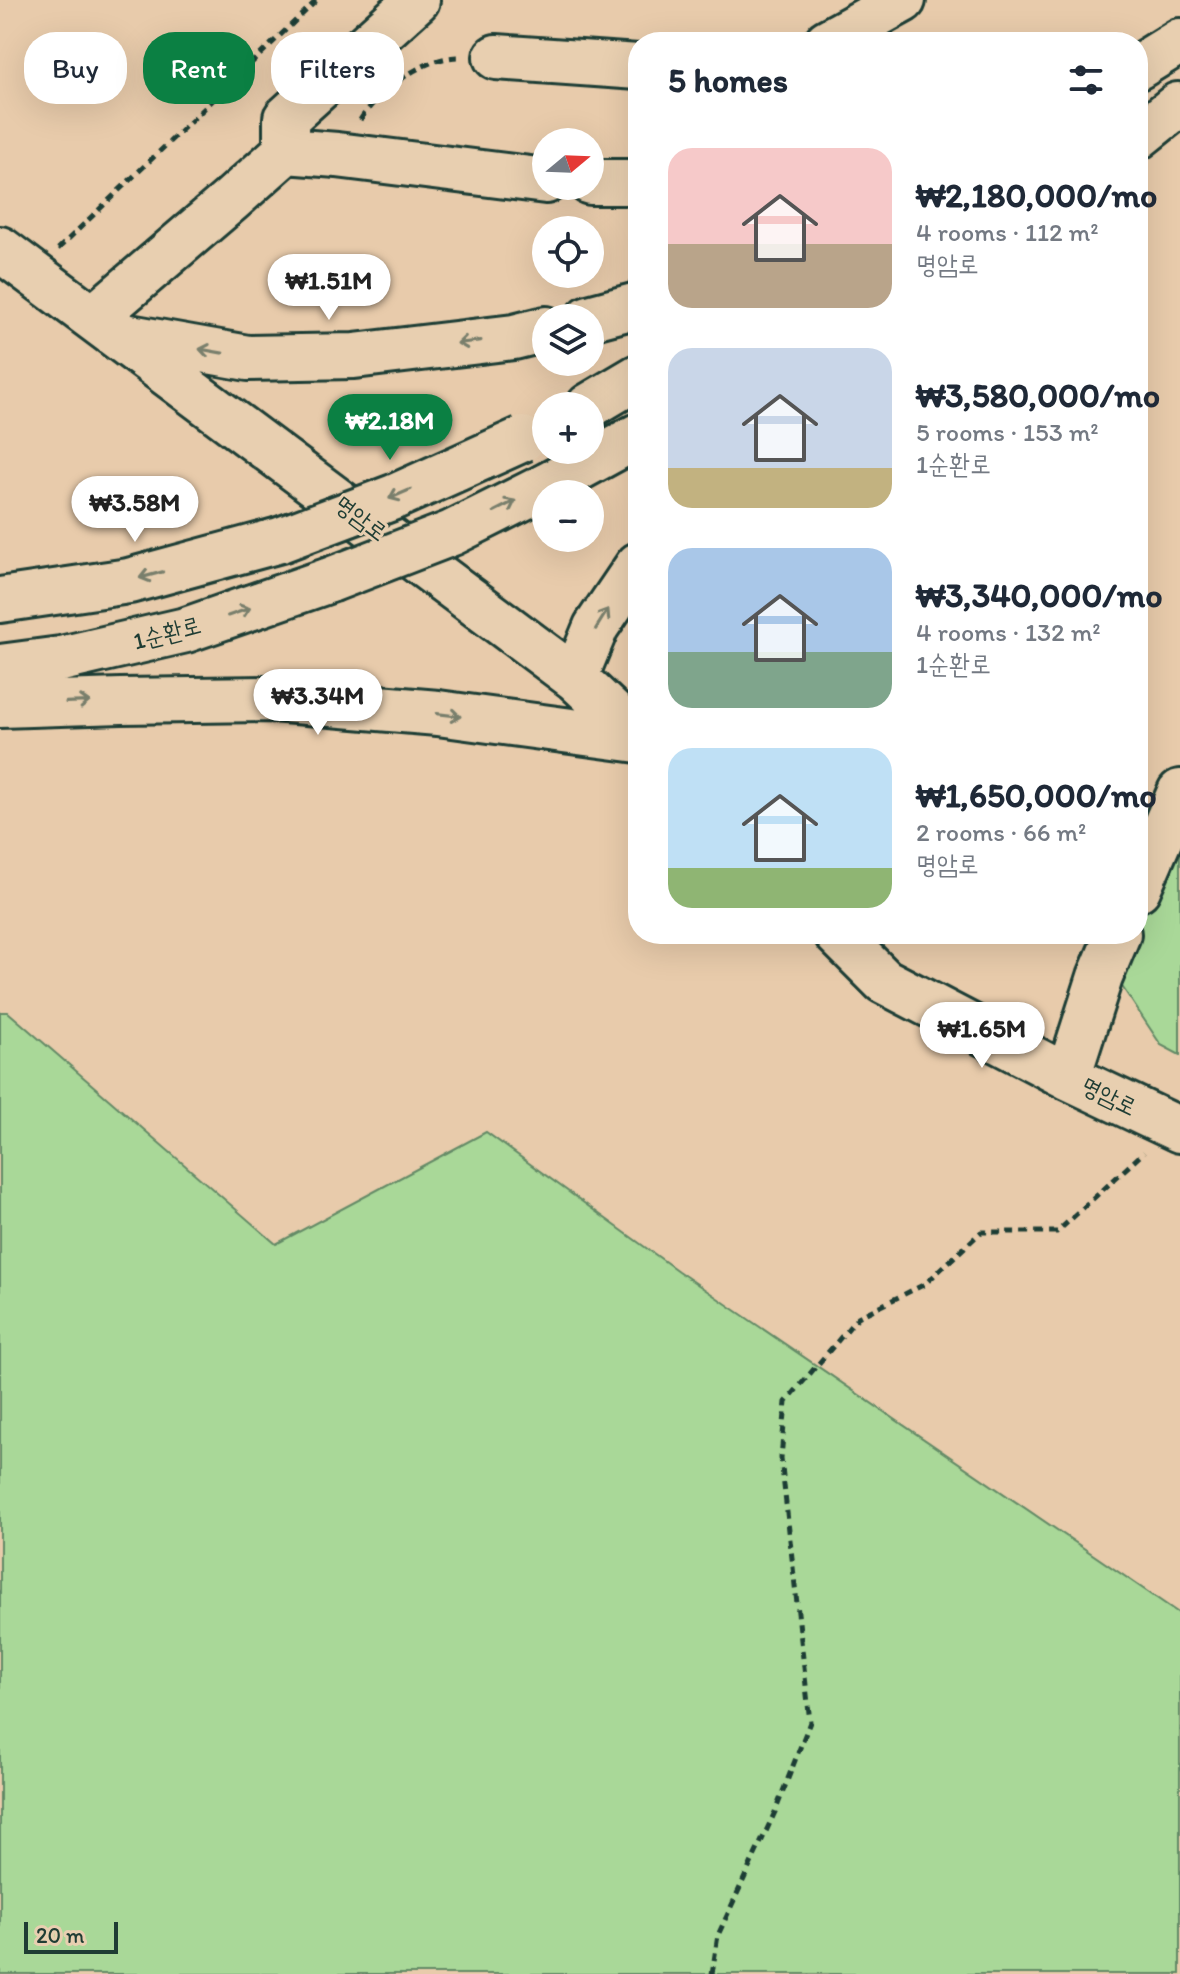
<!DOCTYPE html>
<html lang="en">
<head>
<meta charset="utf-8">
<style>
  :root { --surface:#fff; --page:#f6f6f7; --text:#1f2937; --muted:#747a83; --accent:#0b8043 }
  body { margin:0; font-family:Itim,"Poor Story",sans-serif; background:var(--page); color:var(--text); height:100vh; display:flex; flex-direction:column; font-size:30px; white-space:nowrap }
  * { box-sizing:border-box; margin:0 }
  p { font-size:26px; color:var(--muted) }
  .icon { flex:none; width:44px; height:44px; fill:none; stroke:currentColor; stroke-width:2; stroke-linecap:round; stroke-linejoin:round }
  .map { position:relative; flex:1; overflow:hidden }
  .panel { position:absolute; left:628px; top:32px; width:520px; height:912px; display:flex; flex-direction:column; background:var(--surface); border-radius:32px; box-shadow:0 8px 32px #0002 }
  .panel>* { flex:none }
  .top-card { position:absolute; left:24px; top:32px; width:484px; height:72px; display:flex; gap:16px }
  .needle { width:52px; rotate:71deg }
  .tools { position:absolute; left:532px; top:128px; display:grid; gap:16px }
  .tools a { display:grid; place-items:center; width:72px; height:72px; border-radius:50%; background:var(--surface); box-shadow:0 8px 32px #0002; font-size:40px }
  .scale { position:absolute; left:24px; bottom:20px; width:94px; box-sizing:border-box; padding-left:8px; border:4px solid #1f3d34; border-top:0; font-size:22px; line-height:28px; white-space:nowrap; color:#1f3d34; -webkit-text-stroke:6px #e8cfb0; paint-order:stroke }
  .price { position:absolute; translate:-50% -68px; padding:0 18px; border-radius:28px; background:#fff; color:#222; font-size:26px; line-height:52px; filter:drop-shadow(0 2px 4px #0008) }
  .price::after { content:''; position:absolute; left:50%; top:48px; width:24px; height:18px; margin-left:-12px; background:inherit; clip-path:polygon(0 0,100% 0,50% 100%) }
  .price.active { background:var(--accent); color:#fff }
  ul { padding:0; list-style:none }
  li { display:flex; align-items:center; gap:24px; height:200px; padding:0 40px }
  li span { display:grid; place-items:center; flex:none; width:224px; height:160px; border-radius:24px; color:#555 }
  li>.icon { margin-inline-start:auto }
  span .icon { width:96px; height:96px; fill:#fffc; stroke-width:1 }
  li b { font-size:34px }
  h2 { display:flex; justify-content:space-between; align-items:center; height:96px; padding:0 40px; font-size:34px }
  .tag { padding:0 28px; border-radius:32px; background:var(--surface); box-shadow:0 8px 32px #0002; font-size:28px; line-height:72px }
  .tag.active { background:var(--accent); color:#fff }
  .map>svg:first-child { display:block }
</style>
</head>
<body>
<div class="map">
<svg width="1180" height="1974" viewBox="0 0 1180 1974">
  <rect width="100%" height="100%" fill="#e8cbab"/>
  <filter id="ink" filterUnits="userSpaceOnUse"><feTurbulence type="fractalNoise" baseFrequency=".0125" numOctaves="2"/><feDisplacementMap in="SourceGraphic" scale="16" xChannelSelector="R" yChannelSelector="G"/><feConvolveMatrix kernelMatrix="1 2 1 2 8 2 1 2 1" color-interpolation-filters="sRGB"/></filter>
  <g filter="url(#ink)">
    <path fill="#a9d898" stroke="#648a66" stroke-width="2" d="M1180,831V1055L1161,1045L1115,976L1138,934V924Z
      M0,1012H8L276,1244L486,1132L678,1271L1180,1614V1974H0Z"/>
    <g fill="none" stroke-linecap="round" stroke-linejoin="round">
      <g stroke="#1f3d34" stroke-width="50">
        <path id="minor" d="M827,42L903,0
          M496,57L638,67
          M1138,67L1180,41
          M1138,137L1178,105
          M286,151V118L417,0
          M590,182H638
          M0,249L575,678L638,737
          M93,318L231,200L286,151L337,155L546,181
          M589,318L638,305
          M124,336L248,358L354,356L514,337L546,329
          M589,406L638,377
          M546,486L638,436
          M0,600L129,581L280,540
          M0,667L61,659L186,630L330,580
          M575,678L596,627L638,565
          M0,705L121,701L272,699L438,713L638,740
          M1138,889L1180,792
          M837,934L884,981L1068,1077L1180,1130
          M1068,1077L1100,977L1118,934"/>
      </g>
      <path stroke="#1f3d34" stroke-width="5" stroke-dasharray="8 6" stroke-linecap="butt" d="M360,120C379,91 423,57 459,57
        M58,249L317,0
        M712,1974L718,1935L775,1812L810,1722L781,1458L786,1402L858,1317L925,1284L981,1232H1057L1144,1152"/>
      <use href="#minor" stroke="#e8cfb0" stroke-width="44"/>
      <g stroke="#1f3d34" stroke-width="50" stroke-linecap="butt">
        <path id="minor-bridge" d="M280,540L394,497L523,439
          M330,580L452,533L546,486"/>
      </g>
      <use href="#minor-bridge" stroke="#e8cfb0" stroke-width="44"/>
    </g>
    <defs><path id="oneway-shaft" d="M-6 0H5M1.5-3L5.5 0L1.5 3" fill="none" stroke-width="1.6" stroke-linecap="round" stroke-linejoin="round" transform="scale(2)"/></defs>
    <g stroke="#797f6c">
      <use href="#oneway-shaft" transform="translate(469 342) rotate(173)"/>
      <use href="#oneway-shaft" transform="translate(211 351) rotate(-170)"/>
      <use href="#oneway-shaft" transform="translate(400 494) rotate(157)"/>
      <use href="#oneway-shaft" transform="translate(505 506) rotate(-27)"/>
      <use href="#oneway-shaft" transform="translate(151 575) rotate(165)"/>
      <use href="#oneway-shaft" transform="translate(239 612) rotate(-19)"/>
      <use href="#oneway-shaft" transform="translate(602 619) rotate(-58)"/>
      <use href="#oneway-shaft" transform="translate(78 702) rotate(-2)"/>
      <use href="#oneway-shaft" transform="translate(449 715) rotate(7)"/>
    </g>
  </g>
  <g text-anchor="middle" stroke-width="6" stroke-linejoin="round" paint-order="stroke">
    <g font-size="24" fill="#1f3d34" stroke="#e8cfb0">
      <text transform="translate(361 518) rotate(37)" y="8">명암로</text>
      <text transform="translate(167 633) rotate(-15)" y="8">1순환로</text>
      <text transform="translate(1109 1096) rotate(26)" y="8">명암로</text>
    </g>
  </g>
</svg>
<div class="tools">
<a><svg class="needle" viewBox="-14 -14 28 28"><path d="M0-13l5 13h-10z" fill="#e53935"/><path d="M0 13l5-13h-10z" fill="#747a83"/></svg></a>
<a><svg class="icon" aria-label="locate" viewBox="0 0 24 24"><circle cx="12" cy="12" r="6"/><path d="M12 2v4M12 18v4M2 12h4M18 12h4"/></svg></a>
<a><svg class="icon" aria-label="layers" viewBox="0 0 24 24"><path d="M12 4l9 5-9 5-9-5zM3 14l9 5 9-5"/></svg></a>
<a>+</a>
<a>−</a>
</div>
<div class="scale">20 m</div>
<b class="price" style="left:329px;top:322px">₩1.51M</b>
<b class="price active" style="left:390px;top:462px">₩2.18M</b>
<b class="price" style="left:135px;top:544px">₩3.58M</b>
<b class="price" style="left:318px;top:737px">₩3.34M</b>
<b class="price" style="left:982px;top:1070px">₩1.65M</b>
<div class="top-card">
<a class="tag">Buy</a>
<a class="tag active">Rent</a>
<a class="tag">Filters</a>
</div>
<section class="panel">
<h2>5 homes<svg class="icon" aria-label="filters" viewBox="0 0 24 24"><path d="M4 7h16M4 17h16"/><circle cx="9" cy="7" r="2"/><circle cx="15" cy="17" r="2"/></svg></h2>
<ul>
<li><span style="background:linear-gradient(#f6c9c9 60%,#b9a48a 0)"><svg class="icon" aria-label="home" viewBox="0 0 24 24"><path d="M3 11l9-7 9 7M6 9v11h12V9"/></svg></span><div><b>₩2,180,000/mo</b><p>4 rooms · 112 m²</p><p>명암로</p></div></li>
<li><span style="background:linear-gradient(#c9d6e8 75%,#c2b280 0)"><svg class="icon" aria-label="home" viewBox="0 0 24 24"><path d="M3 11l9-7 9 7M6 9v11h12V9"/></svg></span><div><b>₩3,580,000/mo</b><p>5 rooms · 153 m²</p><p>1순환로</p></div></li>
<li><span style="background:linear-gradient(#a9c7e8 65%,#7fa58c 0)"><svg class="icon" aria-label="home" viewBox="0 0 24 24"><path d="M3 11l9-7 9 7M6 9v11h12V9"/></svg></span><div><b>₩3,340,000/mo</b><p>4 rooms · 132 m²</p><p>1순환로</p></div></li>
<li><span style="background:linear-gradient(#bfe0f5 75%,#8fb573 0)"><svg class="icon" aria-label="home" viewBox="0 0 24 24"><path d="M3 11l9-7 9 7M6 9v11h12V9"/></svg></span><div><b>₩1,650,000/mo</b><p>2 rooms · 66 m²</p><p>명암로</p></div></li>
</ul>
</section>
</div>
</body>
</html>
